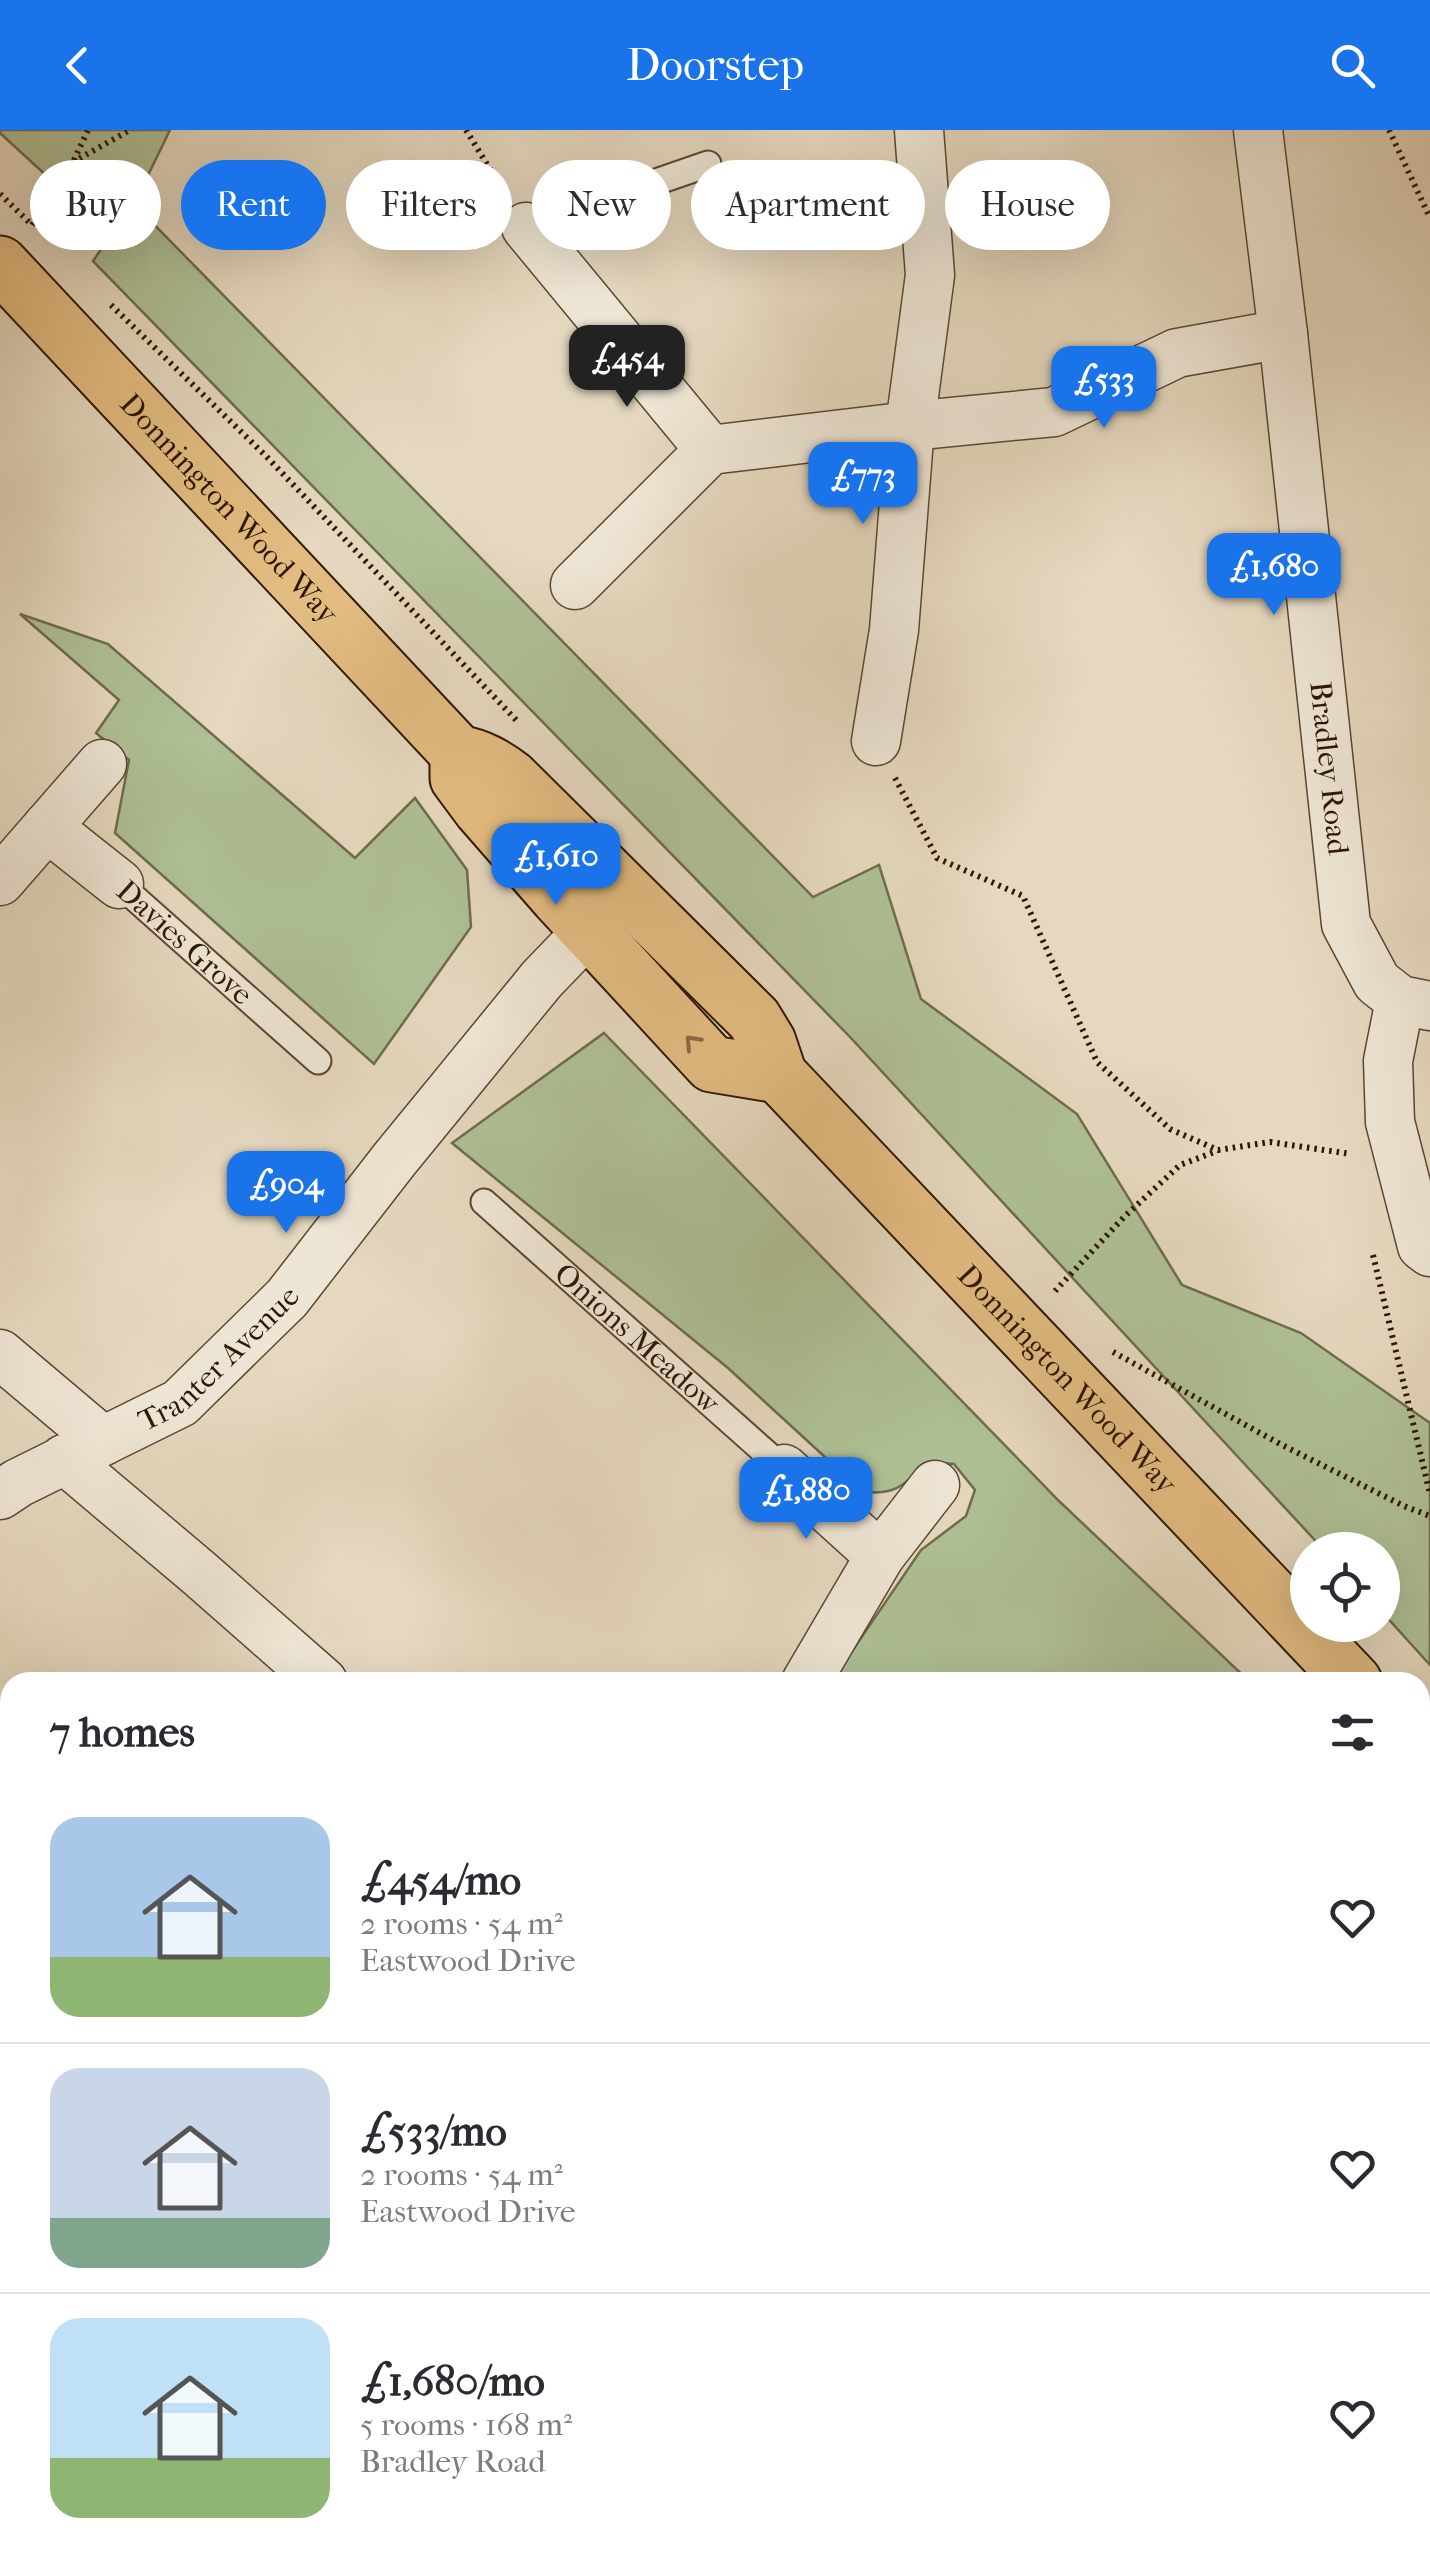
<!DOCTYPE html>
<html lang="en">
<head>
<meta charset="utf-8">
<style>
  :root { --surface:#fff; --page:#f7f7f7; --text:#2b2b33; --muted:#7c7c81; --line:#e1e1e2; --accent:#1a73e8 }
  body { margin:0; font-family:"IM FELL French Canon",serif; background:var(--page); color:var(--text); height:100vh; display:flex; flex-direction:column; font-size:38px; white-space:nowrap }
  * { box-sizing:border-box; margin:0 }
  p { font-size:32px; color:var(--muted) }
  .icon { flex:none; width:55px; height:55px; fill:none; stroke:currentColor; stroke-width:2; stroke-linecap:round; stroke-linejoin:round }
  .map { position:relative; flex:1; overflow:hidden }
  .panel { position:absolute; left:0px; top:1542px; width:1430px; height:892px; display:flex; flex-direction:column; background:var(--surface); border-radius:30px 30px 0 0; box-shadow:0 10px 40px #0002 }
  .panel>* { flex:none }
  .guide { position:absolute; left:30px; top:30px; width:1370px; height:90px; display:flex; gap:20px }
  .tools { position:absolute; left:1290px; top:1402px; display:grid; gap:20px }
  .tools a { display:grid; place-items:center; width:110px; height:110px; border-radius:50%; background:var(--surface); box-shadow:0 10px 40px #0002; font-size:50px }
  .price { position:absolute; translate:-50% -85px; padding:0 22px; border-radius:20px; background:var(--accent); color:#fff; font-size:32px; line-height:65px; filter:drop-shadow(0 2px 5px #0008) }
  .price::after { content:''; position:absolute; left:50%; top:60px; width:30px; height:22px; margin-left:-15px; background:inherit; clip-path:polygon(0 0,100% 0,50% 100%) }
  .price.active { background:#222; color:#fff }
  ul { padding:0; list-style:none }
  li { display:flex; align-items:center; gap:30px; height:250px; padding:0 50px }
  li+li { border-top:2px solid var(--line) }
  li span { display:grid; place-items:center; flex:none; width:280px; height:200px; border-radius:30px; color:#555 }
  li>.icon { margin-inline-start:auto }
  span .icon { width:120px; height:120px; fill:#fffc; stroke-width:1 }
  li b { font-size:42px }
  h2 { display:flex; justify-content:space-between; align-items:center; height:120px; padding:0 50px; font-size:42px }
  .tag { padding:0 35px; border-radius:45px; background:var(--surface); box-shadow:0 10px 40px #0002; font-size:35px; line-height:90px }
  .tag.active { background:var(--accent); color:#fff }
  header { display:flex; justify-content:space-between; align-items:center; height:130px; padding:0 50px; background:var(--accent); color:#fff; font-size:45px; font-weight:600 }
  .map>svg:first-child { display:block }
</style>
</head>
<body>
<header><svg class="icon" aria-label="back" viewBox="0 0 24 24"><path d="M15 5l-7 7 7 7"/></svg>Doorstep<svg class="icon" aria-label="search" viewBox="0 0 24 24"><circle cx="10" cy="10" r="6"/><path d="M15 15l6 6"/></svg></header>
<div class="map">
<svg width="1430" height="2433" viewBox="0 0 1430 2433">
  <rect width="100%" height="100%" fill="#e5d8bf"/>
  <filter id="stains"><feTurbulence type="fractalNoise" baseFrequency=".002" numOctaves="4"/><feColorMatrix values="0 0 0 0 .2 0 0 0 0 .09 0 0 0 0 .02 0 0 0 .5 -.17"/></filter>
  <radialGradient id="worn" r=".72"><stop offset=".6" stop-color="#630" stop-opacity="0"/><stop offset="1" stop-color="#630" stop-opacity=".3"/></radialGradient>
  <path fill="#afc096" stroke="#6e6c4e" stroke-width="2.5" d="M0,0H170L134,74L813,767L879,735L921,869L1077,984L1182,1155L1301,1203L1430,1293V1535L1383,1483L1382,1420H1324L850,907L93,131L111,105L0,3Z
    M20,484L108,514L355,728L415,668L467,740L471,797L374,934L115,703L129,630L96,603L119,570Z
    M604,903L1059,1371L1250,1552H831L921,1420L966,1386L975,1360L954,1334L928,1332C905,1354 895,1367 862,1361L728,1238L452,1013Z
    M1420,1713L1430,1723V1936L1420,1925Z
    M0,2162L10,2168V2293L0,2291Z
    M254,2425H402L428,2433H253Z"/>
  <g fill="none" stroke-linecap="round" stroke-linejoin="round">
    <g stroke="#5c4734" stroke-width="29">
      <g id="service">
        <path d="M526,97L708,34"/>
        <path id="s1" d="M119,754L318,931"/>
        <path id="s2" d="M484,1072L784,1339"/>
      </g>
    </g>
    <g stroke="#5c4734" stroke-width="51">
      <g id="minor">
        <path d="M919,0L930,145L910,296L1054,282L1177,223L1283,204"/>
        <path id="s3" d="M1258,0L1283,204L1346,794L1377,852L1400,870L1430,876"/>
        <path d="M526,97L710,320L575,455"/>
        <path d="M710,320L910,296L894,500L876,611"/>
        <path d="M47,697L119,754"/>
        <path d="M0,751L102,634"/>
        <path d="M1400,870L1388,931L1390,992L1422,1116L1430,1122"/>
        <path d="M0,1224L103,1311"/>
        <path d="M64,1329L199,1443L323,1552"/>
        <path d="M784,1339L880,1426"/>
        <path id="s4" d="M0,1365L18,1353L180,1273L287,1168L394,1030L542,849L615,773"/>
        <path d="M806,1552L880,1426L935,1355"/>
        <path d="M1420,2067L1430,2076"/>
        <path d="M0,2330L10,2333"/>
        <path d="M567,2425L585,2433"/>
        <path d="M233,2433L234,2425"/>
        <path d="M1110,2433L1115,2425"/>
      </g>
    </g>
    <g stroke="#2e1705" stroke-width="59">
      <g id="primary">
        <path id="s5" d="M0,134L458,623C479,627 494,635 511,648L754,889L768,912L779,945L1354,1552"/>
        <path d="M458,623V648L481,679L558,767L712,934L779,945"/>
        <path d="M1420,1622L1430,1633"/>
      </g>
    </g>
    <path stroke="#2e1705" stroke-width="6" stroke-dasharray="2.5 5" stroke-linecap="butt" d="M466,0L504,62
      M1389,0L1430,88
      M74,30L88,0
      M0,64L32,95
      M32,95L73,32L130,0
      M111,175L266,326L517,591
      M895,648L937,728L1023,766L1097,932L1170,999L1218,1020L1270,1012L1351,1024
      M1373,1125L1430,1364
      M1055,1161L1124,1087L1180,1035L1217,1021
      M1113,1222L1282,1315L1404,1376L1430,1386
      M1420,1951L1430,1958
      M0,2114L10,2120"/>
    <use href="#service" stroke="#eee6d5" stroke-width="25"/>
    <use href="#minor" stroke="#eee6d5" stroke-width="48"/>
    <use href="#primary" stroke="#e2bc80" stroke-width="55"/>
  </g>
  <defs><path id="oneway-chevron" d="M-2-3.5L2.5 0L-2 3.5" fill="none" stroke-width="1.6" stroke-linecap="round" stroke-linejoin="round" transform="scale(2.5)"/></defs>
  <use stroke="#886a42" href="#oneway-chevron" transform="translate(692 912) rotate(-133)"/>
  <g text-anchor="middle" stroke-width="8" stroke-linejoin="round" paint-order="stroke">
    <g font-size="30" fill="#2e1705" stroke="#eee6d5">
      <text dy="10" stroke="none"><textPath href="#s5" startOffset="335">Donnington Wood Way</textPath></text>
      <text dy="10" stroke="none"><textPath href="#s3" startOffset="642">Bradley Road</textPath></text>
      <text dy="10" stroke="none"><textPath href="#s1" startOffset="88">Davies Grove</textPath></text>
      <text dy="10" stroke="none"><textPath href="#s2" startOffset="205">Onions Meadow</textPath></text>
      <text dy="10" stroke="none"><textPath href="#s4" startOffset="260">Tranter Avenue</textPath></text>
      <text dy="10" stroke="none"><textPath href="#s5" startOffset="1552">Donnington Wood Way</textPath></text>
    </g>
  </g>
  <rect width="100%" height="100%" filter="url(#stains)"/>
  <rect width="100%" height="100%" fill="url(#worn)"/>
</svg>
<div class="tools">
<a><svg class="icon" aria-label="locate" viewBox="0 0 24 24"><circle cx="12" cy="12" r="6"/><path d="M12 2v4M12 18v4M2 12h4M18 12h4"/></svg></a>
</div>
<b class="price active" style="left:627px;top:280px">£454</b>
<b class="price" style="left:1104px;top:301px">£533</b>
<b class="price" style="left:863px;top:397px">£773</b>
<b class="price" style="left:1274px;top:488px">£1,680</b>
<b class="price" style="left:556px;top:778px">£1,610</b>
<b class="price" style="left:286px;top:1106px">£904</b>
<b class="price" style="left:806px;top:1412px">£1,880</b>
<div class="guide">
<a class="tag">Buy</a>
<a class="tag active">Rent</a>
<a class="tag">Filters</a>
<a class="tag">New</a>
<a class="tag">Apartment</a>
<a class="tag">House</a>
</div>
<section class="panel">
<h2>7 homes<svg class="icon" aria-label="filters" viewBox="0 0 24 24"><path d="M4 7h16M4 17h16"/><circle cx="9" cy="7" r="2"/><circle cx="15" cy="17" r="2"/></svg></h2>
<ul>
<li><span style="background:linear-gradient(#a9c7e8 70%,#8fb573 0)"><svg class="icon" aria-label="home" viewBox="0 0 24 24"><path d="M3 11l9-7 9 7M6 9v11h12V9"/></svg></span><div><b>£454/mo</b><p>2 rooms · 54 m²</p><p>Eastwood Drive</p></div><svg class="icon" aria-label="heart" viewBox="0 0 24 24"><path d="M12 20l-8-8c-3-5 5-10 8-4 3-6 11-1 8 4z"/></svg></li>
<li><span style="background:linear-gradient(#c9d6e8 75%,#7fa58c 0)"><svg class="icon" aria-label="home" viewBox="0 0 24 24"><path d="M3 11l9-7 9 7M6 9v11h12V9"/></svg></span><div><b>£533/mo</b><p>2 rooms · 54 m²</p><p>Eastwood Drive</p></div><svg class="icon" aria-label="heart" viewBox="0 0 24 24"><path d="M12 20l-8-8c-3-5 5-10 8-4 3-6 11-1 8 4z"/></svg></li>
<li><span style="background:linear-gradient(#bfe0f5 70%,#8fb573 0)"><svg class="icon" aria-label="home" viewBox="0 0 24 24"><path d="M3 11l9-7 9 7M6 9v11h12V9"/></svg></span><div><b>£1,680/mo</b><p>5 rooms · 168 m²</p><p>Bradley Road</p></div><svg class="icon" aria-label="heart" viewBox="0 0 24 24"><path d="M12 20l-8-8c-3-5 5-10 8-4 3-6 11-1 8 4z"/></svg></li>
</ul>
</section>
</div>
</body>
</html>
